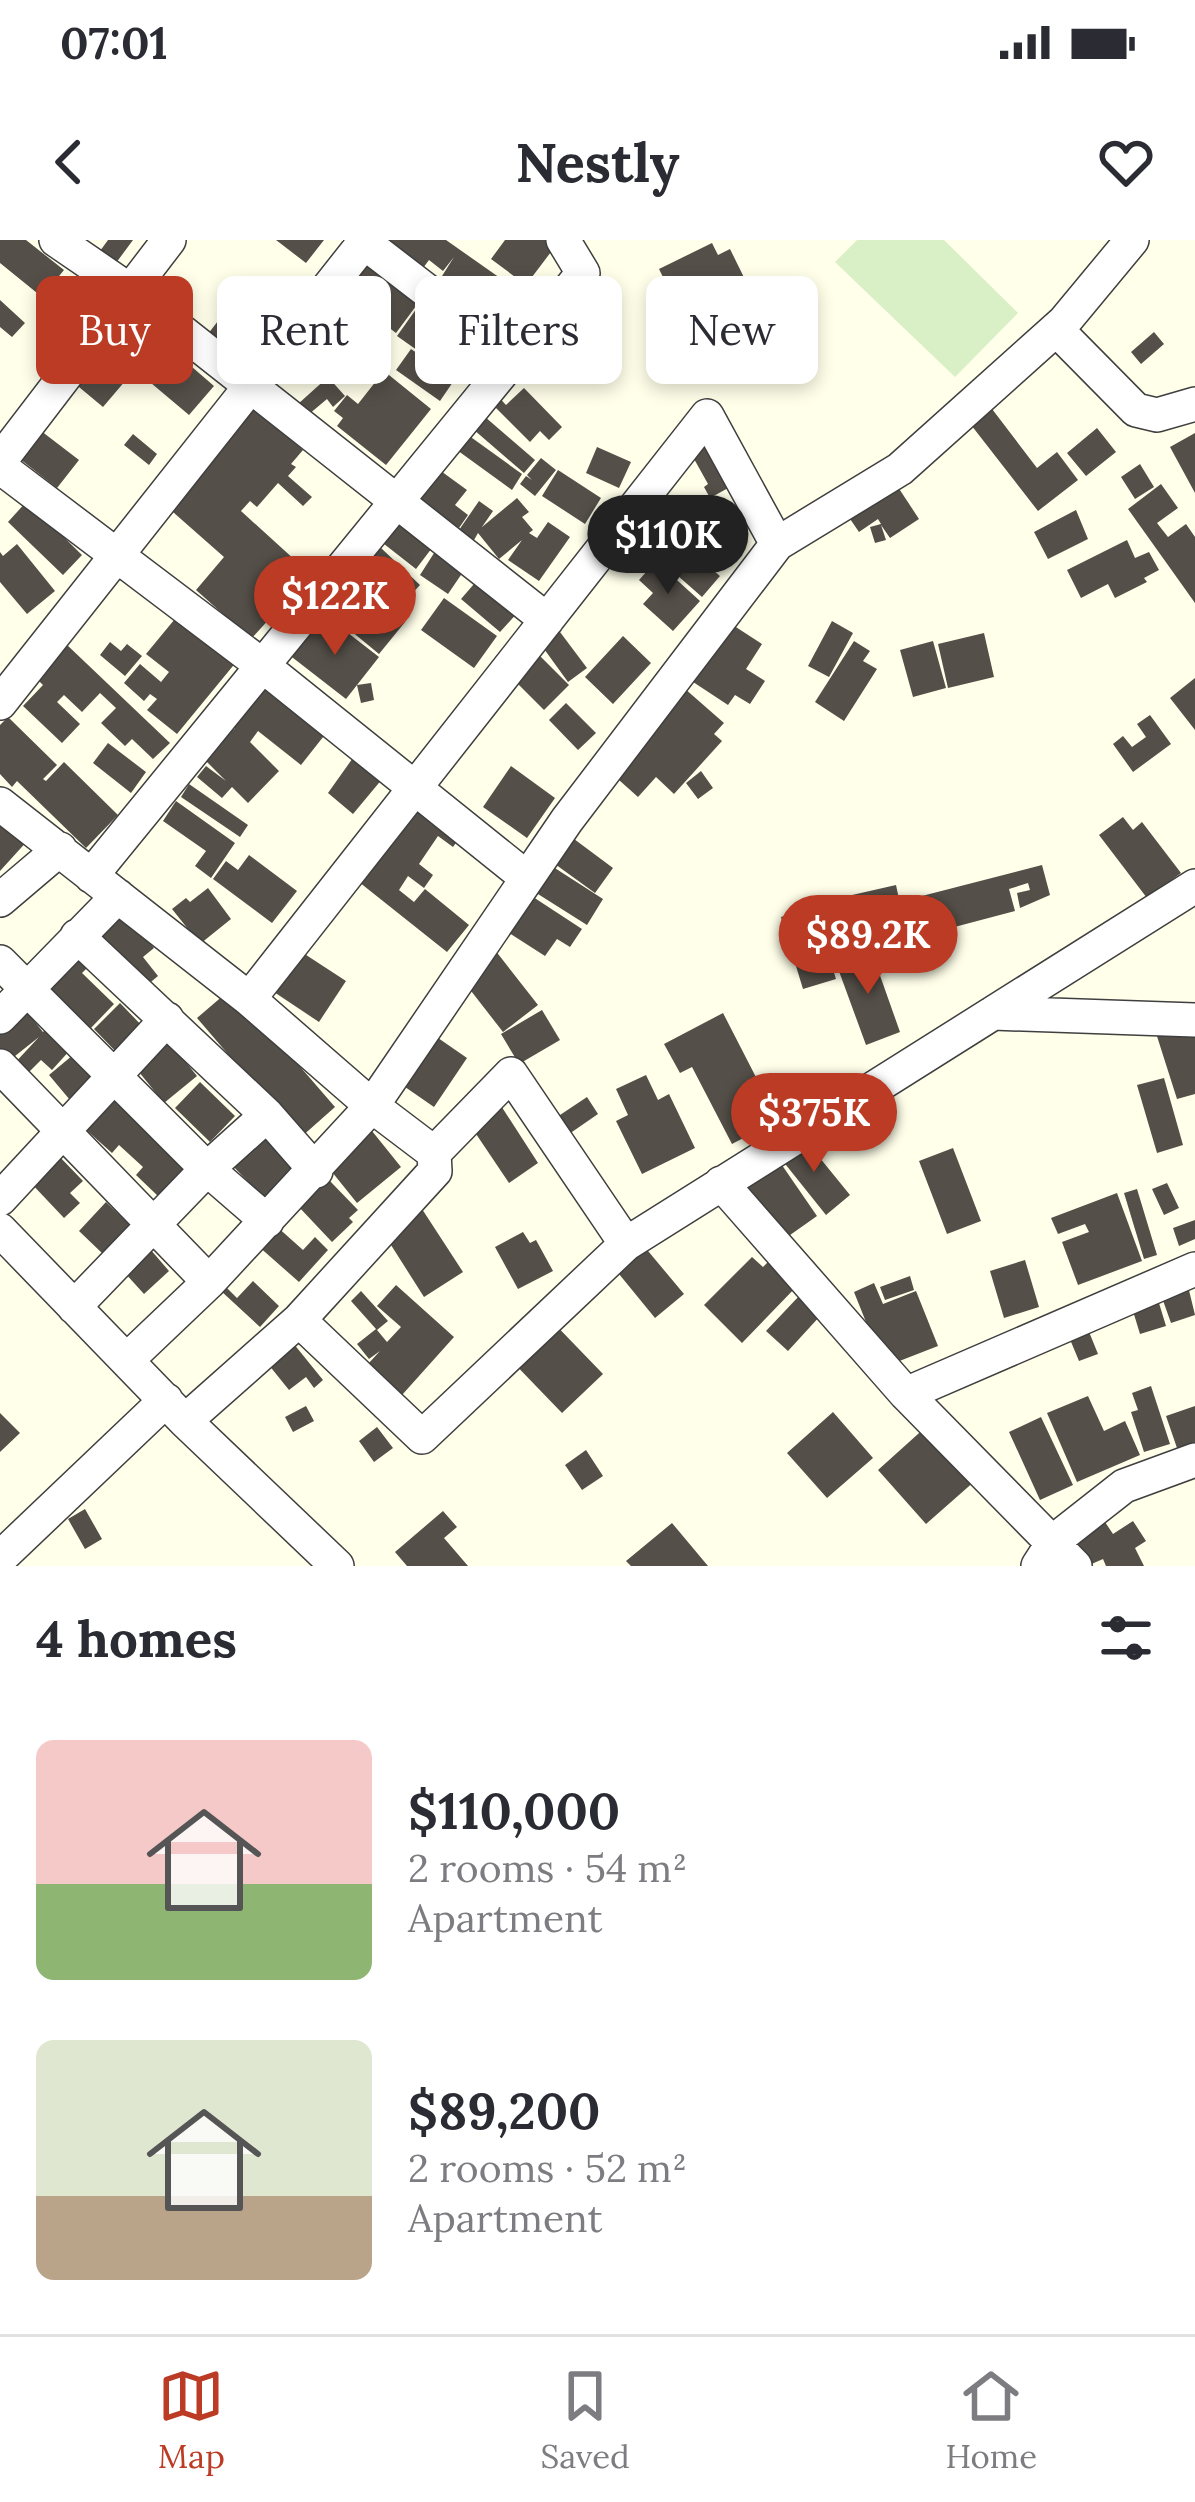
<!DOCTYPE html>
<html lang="en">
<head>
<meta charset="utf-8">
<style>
  :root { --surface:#fff; --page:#f2f2f3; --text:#2b2b33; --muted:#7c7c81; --line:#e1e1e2; --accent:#bb3b24 }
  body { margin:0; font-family:Lora,serif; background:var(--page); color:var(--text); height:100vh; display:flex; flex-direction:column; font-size:45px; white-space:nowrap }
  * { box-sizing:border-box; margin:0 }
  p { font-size:39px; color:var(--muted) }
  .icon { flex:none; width:66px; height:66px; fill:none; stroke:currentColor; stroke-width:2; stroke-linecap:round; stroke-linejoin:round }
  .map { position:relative; height:1326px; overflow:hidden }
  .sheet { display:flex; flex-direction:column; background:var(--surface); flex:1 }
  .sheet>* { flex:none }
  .top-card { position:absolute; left:36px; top:36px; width:1125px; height:108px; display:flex; gap:24px }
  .price { position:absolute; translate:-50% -102px; padding:0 27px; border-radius:42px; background:var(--accent); color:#fff; font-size:39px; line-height:78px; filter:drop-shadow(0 3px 6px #0008) }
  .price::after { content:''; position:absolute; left:50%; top:72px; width:36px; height:27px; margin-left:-18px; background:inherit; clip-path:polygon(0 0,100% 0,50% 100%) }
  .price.active { background:#222; color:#fff }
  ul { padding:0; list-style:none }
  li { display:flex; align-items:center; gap:36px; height:300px; padding:0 36px }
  li span { display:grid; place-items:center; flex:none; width:336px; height:240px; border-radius:18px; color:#555 }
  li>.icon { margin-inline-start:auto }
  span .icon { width:144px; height:144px; fill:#fffc; stroke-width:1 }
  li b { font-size:51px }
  h2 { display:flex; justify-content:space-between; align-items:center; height:144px; padding:0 36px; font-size:51px }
  .chip { padding:0 42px; border-radius:18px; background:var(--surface); box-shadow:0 6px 18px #0003; font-size:42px; line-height:108px }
  .chip.active { background:var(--accent); color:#fff }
  .status { display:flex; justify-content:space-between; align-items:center; height:84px; padding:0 60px; background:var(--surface); direction:ltr }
  .status svg { height:33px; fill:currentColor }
  header { display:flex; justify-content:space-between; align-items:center; height:156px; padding:0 36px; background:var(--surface); font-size:54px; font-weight:700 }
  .tabs { display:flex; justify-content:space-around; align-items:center; height:168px; border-top:3px solid var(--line); background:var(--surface); font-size:33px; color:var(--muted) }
  .tabs a { display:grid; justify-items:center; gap:6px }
  .tabs .active { color:var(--accent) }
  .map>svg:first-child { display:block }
</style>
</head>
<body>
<div class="status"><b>07:01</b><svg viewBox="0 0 49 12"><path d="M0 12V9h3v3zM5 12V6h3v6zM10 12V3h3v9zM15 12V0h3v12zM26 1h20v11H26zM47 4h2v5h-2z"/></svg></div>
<header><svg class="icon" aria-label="back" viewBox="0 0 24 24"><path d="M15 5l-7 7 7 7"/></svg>Nestly<svg class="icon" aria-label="heart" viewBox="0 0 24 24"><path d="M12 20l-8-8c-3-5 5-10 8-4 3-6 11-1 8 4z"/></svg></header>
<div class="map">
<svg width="1195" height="1326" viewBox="0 0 1195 1326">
  <rect width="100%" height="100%" fill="#ffffea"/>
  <path fill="#d9f0c6" d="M857,0H944L1018,73L955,137L835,22Z"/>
  <path fill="#544f48" d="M0,0H26L64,30L42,57L0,23Z
    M108,0H133L116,23L100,11Z
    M276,0H324L306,23Z
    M378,0H446L520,52L499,85L437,44L454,17L443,31L429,20L420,32Z
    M505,0H560L526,45L491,19Z
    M712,3L718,15L730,9L764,78L699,110L659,29Z
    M361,18L419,62L396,93L338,49Z
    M0,60L25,83L12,97L0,87Z
    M419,65L480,108L458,139L397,96Z
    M228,68L257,90L231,126L201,103Z
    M125,69L214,146L189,175L151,143L166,126L149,113L103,167L67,137Z
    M1154,92L1164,104L1141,124L1131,112Z
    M411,109L455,139L440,161L396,130Z
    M384,131L431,169L386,225L337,186L343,178L334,171L347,155L358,164Z
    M328,137L345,156L333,167L327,159L308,175L298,164Z
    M524,148L562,187L549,200L540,191L530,202L487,159L494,152L506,165Z
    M251,164L303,210L291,224L296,227L288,236L312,257L303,266L278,243L257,267L250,261L241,271L307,331L293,346L280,334L266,350L282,365L251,399L196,350L224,317L165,265Z
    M989,165L1037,228L1057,212L1078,240L1038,271L968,181Z
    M477,170L535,220L524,233L466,183Z
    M32,184L79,220L57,248L11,212Z
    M1097,188L1116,212L1086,236L1067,213Z
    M461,190L522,234L512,250L450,205Z
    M715,193L730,247L710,258L704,247L708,244L688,208Z
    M1195,193V253L1170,207Z
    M133,194L157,214L149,225L124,205Z
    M597,207L631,222L619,248L586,233Z
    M541,218L556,230L535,256L520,244L526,236L532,240L527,235Z
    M1140,224L1154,247L1135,259L1121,237Z
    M434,226L467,250L455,265L468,275L459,288L413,254Z
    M558,230L601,258L585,284L542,256Z
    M894,241L919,279L890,298L881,285L886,300L875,303L870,287L881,284L878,279L859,292L846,273Z
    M1161,244L1178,268L1157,283L1168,297L1186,284L1195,297V363L1128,269Z
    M517,258L529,272L522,277L533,290L529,293L537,298L548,282L570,297L539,341L508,320L522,300L499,319L478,293L474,300L459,290L479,261L493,271L482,287Z
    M27,261L82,315L63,335L8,282Z
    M646,270L686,305L678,314L695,329L702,321L720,336L702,357L628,292Z
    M1076,270L1088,299L1048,319L1034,292Z
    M398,275L435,304L416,329L379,300Z
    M1127,300L1135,318L1149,312L1159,330L1144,338L1147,342L1115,358L1108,344L1081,358L1067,330Z
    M17,304L55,351L27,374L0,342V312L3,316Z
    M380,307L420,345L401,365L361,327Z
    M436,310L465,329L448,354L420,335Z
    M656,321L700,361L673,391L643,364L653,353L639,340Z
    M347,335L405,382L379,414L322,367Z
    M480,337L519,371L500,392L461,359Z
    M444,358L497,396L474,428L421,390Z
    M321,372L379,417L357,445L371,443L374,460L361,463L357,445L346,459L288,414Z
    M179,374L237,421L177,494L147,470L157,459L150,454L144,461L124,443L140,424L161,442L169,432L146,414Z
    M722,378L762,404L746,429L765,441L750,464L735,455L728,465L684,436Z
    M832,381L853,393L829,437L808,426Z
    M557,388L587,428L568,442L539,402Z
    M984,393L994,437L948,448L938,404Z
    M623,396L651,423L613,464L585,437Z
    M854,401L870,411L863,421L877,429L844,481L815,462Z
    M933,401L946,448L913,457L900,410Z
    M110,402L121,411L127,404L142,416L125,436L100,415Z
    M65,403L170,503L153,519L132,499L125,506L101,483L116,468L100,453L82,472L64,455L57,462L80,484L62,503L23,466L43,445L34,436Z
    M535,411L569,445L544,470L510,436Z
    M1195,438V490L1170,458Z
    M265,442L327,492L301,525L258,491L250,502L279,531L248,563L232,547L222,558L197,537L206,526L226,541L204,519L235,488L232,485Z
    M684,448L724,483L714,494L722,501L674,554L656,537L638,557L610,532Z
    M566,463L596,493L578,510L549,480Z
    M1150,475L1171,504L1133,532L1113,504L1123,496L1132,507L1146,497L1137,484Z
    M8,477L57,525L43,539L46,541L64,522L118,575L86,608L17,541L12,547L0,534V485Z
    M108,503L146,532L131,553L93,523Z
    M355,515L383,538L353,574L328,553Z
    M511,526L555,558L527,598L483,567Z
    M701,531L713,548L698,559L686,543Z
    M189,544L248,585L240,597L181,557Z
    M418,560L463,593L453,607L438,596L419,624L433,635L424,648L408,636L399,650L414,662L425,649L469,685L447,712L359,642Z
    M176,561L235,603L211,638L195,626L206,611L163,581Z
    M0,570L30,598L0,631Z
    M1123,577L1133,590L1142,582L1181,633L1147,658L1099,595Z
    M566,593L613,628L595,653L548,619Z
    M249,615L297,651L272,683L213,639L226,621L238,630Z
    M547,623L603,659L587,685L530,649Z
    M1042,625L1050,655L1020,668L1017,653L1030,650L1028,643L1009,649L1015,671L928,694L918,657Z
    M896,645L907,696L871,704L869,692L849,697L839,658Z
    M208,648L231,679L200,704L172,669L186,658L190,662Z
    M527,653L582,689L570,707L557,699L545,716L503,689Z
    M121,666L154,708L143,717L158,736L140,751L91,690Z
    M814,667L836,739L803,749L781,677Z
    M495,710L538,765L503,792L461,738Z
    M871,710L900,792L866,805L836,723Z
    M300,711L346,741L319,782L274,752Z
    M75,713L89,726L82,733L114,764L90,789L45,745Z
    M232,748L335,867L300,898L197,778Z
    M120,763L146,790L120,816L94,789Z
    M24,768L43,792L48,787L71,809L52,830L41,820L24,837L12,826L39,797L10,820L0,808V788Z
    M542,770L560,800L519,824L501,794Z
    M723,773L778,880L732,904L692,827L680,833L664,804Z
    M1180,782L1185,797L1195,794V854L1177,859L1155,790Z
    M428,791L467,818L434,867L395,840Z
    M168,800L197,836L164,863L135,827Z
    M73,815L94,840L70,860L49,835Z
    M646,835L658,860L669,854L695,908L642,934L616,881L628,875L616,849Z
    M1164,838L1183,905L1157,913L1137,845Z
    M200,842L235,876L210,902L175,868Z
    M111,857L186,927L159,957L136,935L143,927L119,905L112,913L83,887Z
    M587,857L598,874L569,894L557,877Z
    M496,858L538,923L509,943L466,879Z
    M263,882L302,920L264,958L226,919Z
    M372,891L401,927L357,963L328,927Z
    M802,896L850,955L826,975L778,915Z
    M953,908L981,981L947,994L919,921Z
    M57,914L83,941L70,953L80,963L64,978L29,941Z
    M775,915L817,976L783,1000L741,939Z
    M327,938L358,970L349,978L353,982L332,1002L298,966Z
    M1167,943L1179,968L1164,975L1152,949Z
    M1137,949L1157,1015L1144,1019L1124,953Z
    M1117,953L1142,1021L1078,1045L1062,1002L1089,992L1085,984L1058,994L1051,978Z
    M106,962L130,985L103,1014L79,991Z
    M422,969L463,1032L424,1057L384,994Z
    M1195,980V999L1179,1006L1173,988Z
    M275,985L303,1010L315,997L328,1010L299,1042L257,1005Z
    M523,992L530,1003L536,1000L553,1031L518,1049L495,1007Z
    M638,999L684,1054L655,1078L610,1023Z
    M150,1009L169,1031L144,1054L124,1032Z
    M752,1017L763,1027L771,1019L798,1045L742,1103L704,1065Z
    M1025,1020L1039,1067L1004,1078L990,1031Z
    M910,1036L914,1050L885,1060L880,1047Z
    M253,1041L279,1066L260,1087L221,1051L225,1046L237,1058Z
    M1187,1042L1195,1075L1171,1083L1160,1052Z
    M874,1043L883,1064L916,1051L938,1106L884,1127L854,1052Z
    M396,1045L454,1097L402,1155L368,1124L380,1111L369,1119L357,1104L376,1089L351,1061L361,1051L388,1081L377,1090L387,1102L401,1087L377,1066Z
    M1155,1050L1166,1086L1140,1094L1129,1058Z
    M800,1055L821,1075L788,1111L766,1091Z
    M546,1075L603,1134L562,1173L505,1114Z
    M1083,1077L1098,1114L1079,1121L1064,1085Z
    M289,1098L323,1140L314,1148L306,1137L289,1150L264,1119Z
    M1151,1146L1170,1204L1144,1212L1131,1172L1138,1170L1132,1153Z
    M1088,1156L1104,1191L1125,1181L1140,1215L1077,1242L1047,1173Z
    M306,1166L314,1181L293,1192L285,1177Z
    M1195,1166V1202L1177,1208L1166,1176Z
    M833,1172L873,1218L827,1258L787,1213Z
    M0,1173L20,1193L0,1212Z
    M1041,1177L1073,1245L1040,1260L1009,1192Z
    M928,1185L976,1240L926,1284L878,1230Z
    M377,1187L393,1208L374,1222L359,1201Z
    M586,1210L603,1236L582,1250L565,1225Z
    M85,1269L102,1299L85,1309L68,1279Z
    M1097,1270L1113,1294L1133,1281L1146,1301L1135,1308L1144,1326H1106L1103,1319L1087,1326L1064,1291Z
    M443,1271L457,1287L444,1298L468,1326H407L395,1312Z
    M672,1283L708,1326H631L626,1321Z"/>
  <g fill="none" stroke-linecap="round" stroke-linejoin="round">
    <g stroke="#3f3f3f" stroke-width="36">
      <path id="minor" d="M56,0L129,50L547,380
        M361,0L514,118
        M1056,89L1136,170L1157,175L1195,164
        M0,221L169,0
        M0,227L263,426L527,638
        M0,463L366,0
        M0,564L249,759L372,866L434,913
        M91,636L583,33L563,0
        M0,660L60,609
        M77,696L267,875L316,931
        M0,722L207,929L267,981
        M249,759L707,176L777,304
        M993,773L1195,780
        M0,777L118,656
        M0,826L209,1042
        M721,943L906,1154L1075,1326
        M0,959L167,779
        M0,990L185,1181L337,1326
        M74,1067L207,929L267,875
        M299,1080L422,1197L626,1004L1195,646
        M127,1120L209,1042L372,866L567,580L777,304L900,229L1064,82L1132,0
        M906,1154L1195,1029
        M185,1181L299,1080L435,931L434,913L511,834L626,1004
        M0,1318L166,1160
        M1038,1326L1054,1301L1124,1246L1195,1220"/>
    </g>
    <use href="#minor" stroke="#fff" stroke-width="33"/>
  </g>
</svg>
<b class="price active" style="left:668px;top:357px">$110K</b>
<b class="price" style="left:335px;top:418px">$122K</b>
<b class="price" style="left:868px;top:757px">$89.2K</b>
<b class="price" style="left:814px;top:935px">$375K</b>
<div class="top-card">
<a class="chip active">Buy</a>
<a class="chip">Rent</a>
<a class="chip">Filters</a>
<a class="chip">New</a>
</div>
</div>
<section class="sheet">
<h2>4 homes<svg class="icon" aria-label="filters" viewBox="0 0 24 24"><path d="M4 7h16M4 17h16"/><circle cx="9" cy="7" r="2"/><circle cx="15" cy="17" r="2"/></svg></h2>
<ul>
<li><span style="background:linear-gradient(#f6c9c9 60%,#8fb573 0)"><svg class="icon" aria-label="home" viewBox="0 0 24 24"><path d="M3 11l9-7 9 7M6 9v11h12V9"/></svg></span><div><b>$110,000</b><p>2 rooms · 54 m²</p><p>Apartment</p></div></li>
<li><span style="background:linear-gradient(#dfe7d0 65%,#b9a48a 0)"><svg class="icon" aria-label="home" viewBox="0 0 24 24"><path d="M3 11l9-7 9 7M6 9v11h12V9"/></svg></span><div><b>$89,200</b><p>2 rooms · 52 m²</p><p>Apartment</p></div></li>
</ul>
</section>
<nav class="tabs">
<a class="active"><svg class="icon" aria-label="map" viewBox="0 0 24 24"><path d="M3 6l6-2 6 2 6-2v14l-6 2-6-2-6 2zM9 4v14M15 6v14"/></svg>Map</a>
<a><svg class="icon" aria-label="saved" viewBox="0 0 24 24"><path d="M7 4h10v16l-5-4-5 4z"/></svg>Saved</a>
<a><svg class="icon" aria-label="home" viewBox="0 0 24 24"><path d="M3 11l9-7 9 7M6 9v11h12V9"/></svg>Home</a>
</nav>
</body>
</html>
